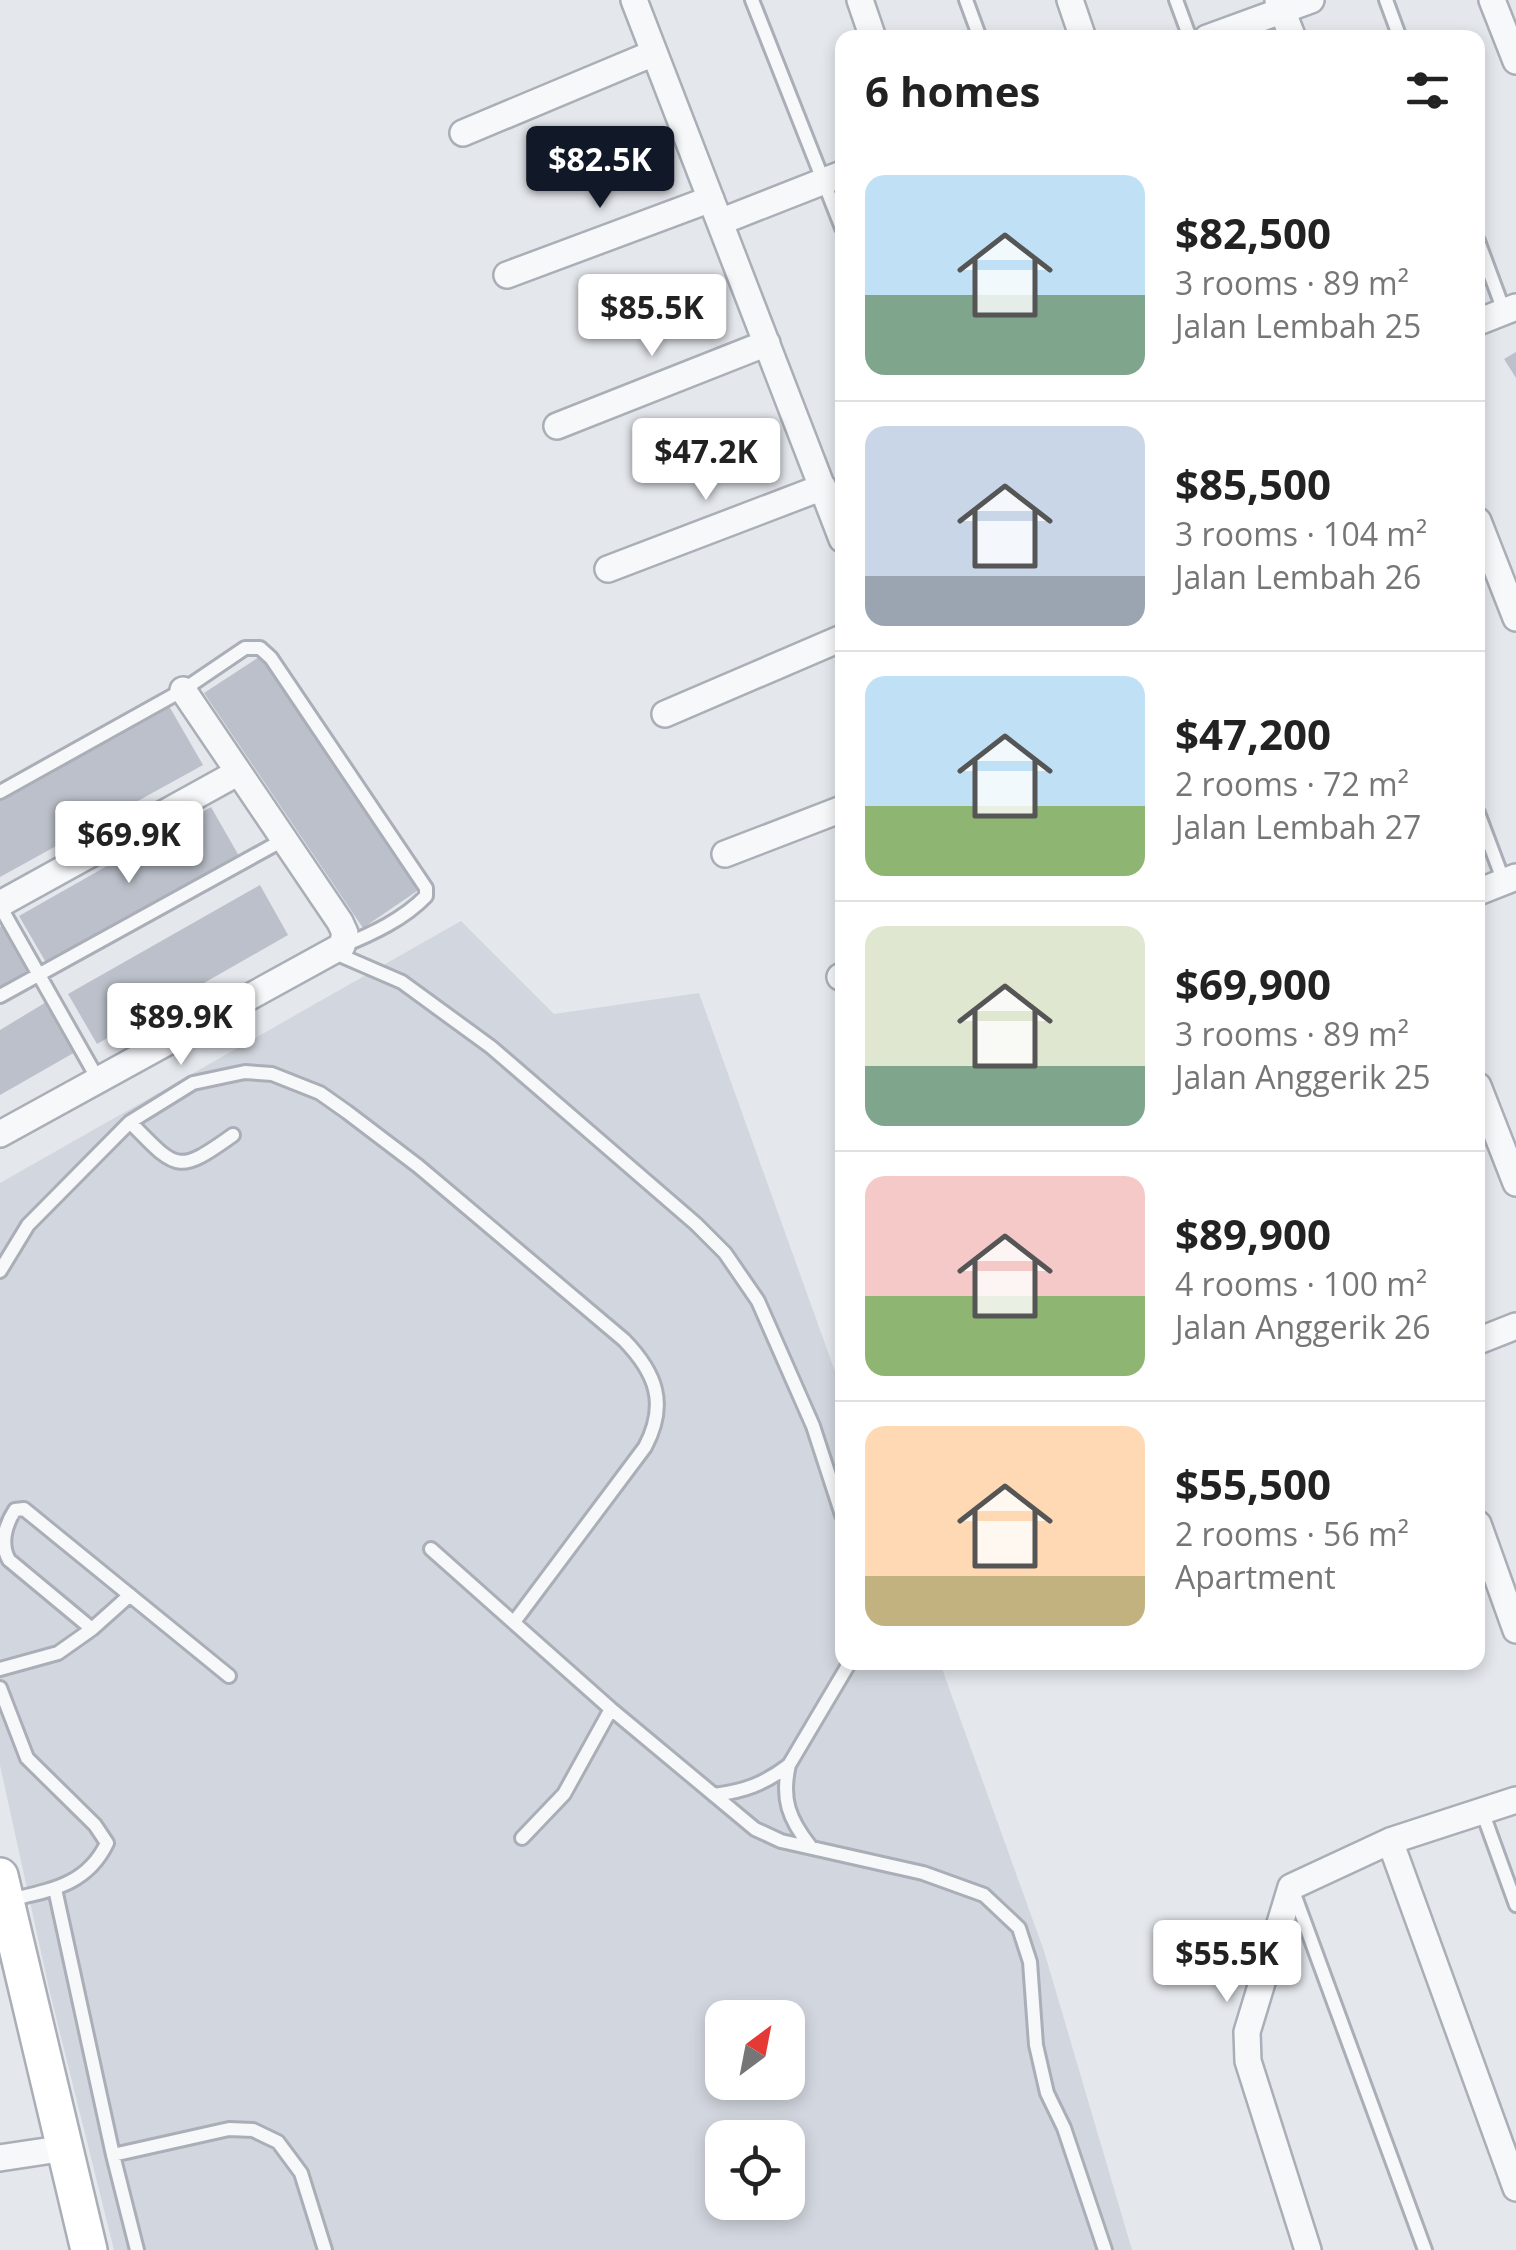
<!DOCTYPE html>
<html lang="en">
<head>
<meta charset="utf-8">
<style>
  :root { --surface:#fff; --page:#f2f2f2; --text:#222; --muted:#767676; --line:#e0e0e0; --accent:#111827 }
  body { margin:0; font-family:"Open Sans",sans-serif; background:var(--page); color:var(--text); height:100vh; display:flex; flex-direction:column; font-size:38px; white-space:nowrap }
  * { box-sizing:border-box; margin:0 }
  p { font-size:32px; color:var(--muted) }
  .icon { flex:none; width:55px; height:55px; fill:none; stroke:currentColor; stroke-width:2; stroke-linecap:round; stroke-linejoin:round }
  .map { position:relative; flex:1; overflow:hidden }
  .drawer { position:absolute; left:835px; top:30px; width:650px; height:1640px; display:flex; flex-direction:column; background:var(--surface); border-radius:20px; box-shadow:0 5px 15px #0003 }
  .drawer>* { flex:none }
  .needle { width:65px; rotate:32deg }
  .controls { position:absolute; left:705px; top:2000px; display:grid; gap:20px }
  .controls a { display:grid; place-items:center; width:100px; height:100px; border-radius:20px; background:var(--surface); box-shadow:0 5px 15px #0003; font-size:50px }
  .price { position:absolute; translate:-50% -85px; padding:0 22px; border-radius:10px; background:#fff; color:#222; font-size:32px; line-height:65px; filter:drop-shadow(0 2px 5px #0008) }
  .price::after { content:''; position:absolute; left:50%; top:60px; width:30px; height:22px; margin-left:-15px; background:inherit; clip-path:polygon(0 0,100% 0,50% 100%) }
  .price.on { background:var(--accent); color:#fff }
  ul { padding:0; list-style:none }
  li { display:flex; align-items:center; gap:30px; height:250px; padding:0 30px }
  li+li { border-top:2px solid var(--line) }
  li span { display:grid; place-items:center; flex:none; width:280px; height:200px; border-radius:20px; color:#555 }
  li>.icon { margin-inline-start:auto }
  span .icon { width:120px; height:120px; fill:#fffc; stroke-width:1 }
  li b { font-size:42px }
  h2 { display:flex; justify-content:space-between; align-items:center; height:120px; padding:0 30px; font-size:42px }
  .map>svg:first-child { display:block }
</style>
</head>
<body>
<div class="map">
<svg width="1516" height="2250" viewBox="0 0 1516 2250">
  <rect width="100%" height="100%" fill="#e4e7ec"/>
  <path fill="#d2d6de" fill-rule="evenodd" d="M461,921L554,1014L699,993L842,1391V1662L940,1663L1044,1951L1132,2250H114L50,1993L0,1765V1183ZM722,2018H788V2082H722ZM722,2138H788V2202H722Z"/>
  <path fill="#bbc0ca" d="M1516,352V378L1504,359Z
    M262,655L420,889L363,928L204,693Z
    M169,706L203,765L0,877V800Z
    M211,807L239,856L48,966L19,916Z
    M260,885L288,935L97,1044L68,994Z
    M5,924L34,974L0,994V927Z
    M48,1001L77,1051L0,1095V1030Z"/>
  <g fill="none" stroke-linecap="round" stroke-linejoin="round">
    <g stroke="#a9aeb7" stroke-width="18">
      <path id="lane" d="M752,0L842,228
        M966,0L980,38
        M1176,0L1190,38
        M1386,0L1400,38
        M1478,241L1504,311
        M0,792L183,690L245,648H260L271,658L426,888V896C404,919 372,934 342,946
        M1478,813L1504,882
        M0,906L99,1081
        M335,953L402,982L491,1047L696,1224L725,1253L758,1301L813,1426L842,1515
        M0,996L283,840
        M130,1122C177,1170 177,1175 233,1135
        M0,1271L28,1225L130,1122L193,1083L245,1072L272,1074L320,1093L347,1112L418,1166L624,1340C656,1373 668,1404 645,1447L514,1622
        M431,1549L611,1709L755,1829L781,1841L923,1873L984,1895L1019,1928L1030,1962L1036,2045L1047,2093L1064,2128L1105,2250
        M92,1629L9,1560C0,1544 5,1525 15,1510L24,1509L229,1676
        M0,1669L58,1653L92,1629L130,1595
        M0,1688L27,1758L95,1825L107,1843C87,1885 51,1890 9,1900
        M714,1795C745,1791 764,1784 789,1765
        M1482,1811L1516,1905
        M522,1838L564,1794L611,1709
        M810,1846C789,1819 781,1799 789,1765L850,1662
        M55,1889L113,2155L137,2250
        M1293,1891L1425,2250
        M113,2155L229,2129L253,2130L278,2142L301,2173L325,2250"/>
    </g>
    <g stroke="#a9aeb7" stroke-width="30">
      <path id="street" d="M634,0L842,539
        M860,0L873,38
        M1070,0L1083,38
        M1278,0L1293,38
        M1492,0L1516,61
        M1207,38L1311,0
        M463,133L654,53
        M720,222L842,174
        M507,275L711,199
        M1478,322L1516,307
        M557,426L767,343
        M1478,521L1516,618
        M608,569L823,487
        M665,714L842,638
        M725,854L842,809
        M1478,892L1516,877
        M0,904L237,773
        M840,977L842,976
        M1478,1086L1516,1183
        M0,1134L342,946L345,933L340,922L183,690
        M1478,1341L1516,1326
        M1478,1524L1516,1630
        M1390,1841L1516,2188
        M0,2158L66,2148
        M1308,2250L1248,2061L1247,2032L1291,1887L1390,1841L1516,1800"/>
    </g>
    <g stroke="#a9aeb7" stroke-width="40">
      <path id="secondary" d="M0,1876L89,2250"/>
    </g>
    <use href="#lane" stroke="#f7f8fa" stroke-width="12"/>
    <use href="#street" stroke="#f7f8fa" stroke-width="25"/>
    <use href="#secondary" stroke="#fff" stroke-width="35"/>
  </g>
</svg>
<div class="controls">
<a><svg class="needle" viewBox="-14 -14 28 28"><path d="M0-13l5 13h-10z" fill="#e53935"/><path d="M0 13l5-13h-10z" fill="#767676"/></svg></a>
<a><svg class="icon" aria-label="locate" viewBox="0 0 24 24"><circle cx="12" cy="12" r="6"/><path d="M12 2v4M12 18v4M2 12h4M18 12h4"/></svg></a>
</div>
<b class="price on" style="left:600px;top:211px">$82.5K</b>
<b class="price" style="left:652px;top:359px">$85.5K</b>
<b class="price" style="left:706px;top:503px">$47.2K</b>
<b class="price" style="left:129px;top:886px">$69.9K</b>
<b class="price" style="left:181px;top:1068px">$89.9K</b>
<b class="price" style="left:1227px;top:2005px">$55.5K</b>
<section class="drawer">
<h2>6 homes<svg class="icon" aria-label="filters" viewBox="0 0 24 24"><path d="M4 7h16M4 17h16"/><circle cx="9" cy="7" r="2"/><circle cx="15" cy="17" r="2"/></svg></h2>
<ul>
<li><span style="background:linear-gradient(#bfe0f5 60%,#7fa58c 0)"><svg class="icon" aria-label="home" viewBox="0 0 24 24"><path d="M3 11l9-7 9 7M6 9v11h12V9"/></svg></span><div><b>$82,500</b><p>3 rooms · 89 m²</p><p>Jalan Lembah 25</p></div></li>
<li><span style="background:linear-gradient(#c9d6e8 75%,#9aa5b1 0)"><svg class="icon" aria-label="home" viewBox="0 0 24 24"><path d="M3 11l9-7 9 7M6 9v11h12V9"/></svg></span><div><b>$85,500</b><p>3 rooms · 104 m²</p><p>Jalan Lembah 26</p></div></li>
<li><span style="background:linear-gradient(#bfe0f5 65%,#8fb573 0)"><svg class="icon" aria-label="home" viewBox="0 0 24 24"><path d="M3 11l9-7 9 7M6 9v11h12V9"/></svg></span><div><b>$47,200</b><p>2 rooms · 72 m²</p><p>Jalan Lembah 27</p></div></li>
<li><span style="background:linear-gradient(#dfe7d0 70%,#7fa58c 0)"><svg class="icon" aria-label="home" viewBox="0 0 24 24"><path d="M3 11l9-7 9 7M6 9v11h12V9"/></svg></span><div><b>$69,900</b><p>3 rooms · 89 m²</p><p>Jalan Anggerik 25</p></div></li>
<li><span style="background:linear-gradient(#f6c9c9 60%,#8fb573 0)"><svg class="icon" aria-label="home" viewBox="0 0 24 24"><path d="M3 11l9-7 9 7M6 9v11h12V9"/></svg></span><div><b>$89,900</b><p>4 rooms · 100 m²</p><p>Jalan Anggerik 26</p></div></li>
<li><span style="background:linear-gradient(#ffd9b3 75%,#c2b280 0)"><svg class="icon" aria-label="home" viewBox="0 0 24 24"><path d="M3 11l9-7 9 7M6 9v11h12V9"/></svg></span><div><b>$55,500</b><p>2 rooms · 56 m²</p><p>Apartment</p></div></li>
</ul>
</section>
</div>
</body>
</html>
